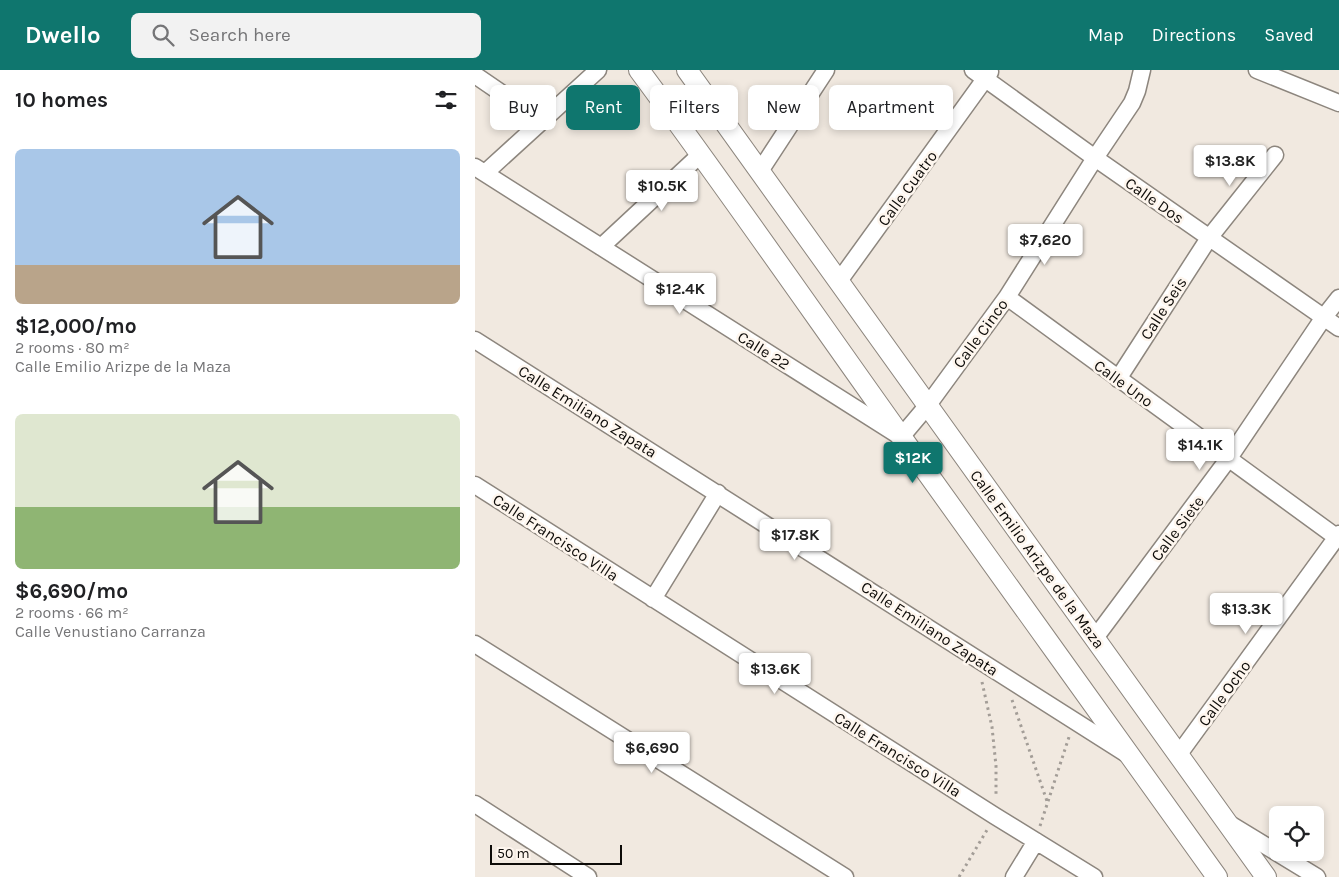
<!DOCTYPE html>
<html lang="en">
<head>
<meta charset="utf-8">
<style>
  :root { --surface:#fff; --page:#f2f2f2; --text:#202124; --muted:#757577; --accent:#0f766e }
  body { margin:0; font-family:Karla,sans-serif; background:var(--page); color:var(--text); height:100vh; display:flex; flex-direction:column; font-size:19px; white-space:nowrap }
  * { box-sizing:border-box; margin:0 }
  p { font-size:16px; color:var(--muted) }
  .icon { flex:none; width:28px; height:28px; fill:none; stroke:currentColor; stroke-width:2; stroke-linecap:round; stroke-linejoin:round }
  .map { position:relative; flex:1; overflow:hidden }
  .panel { display:flex; flex-direction:column; background:var(--surface); width:475px }
  .panel>* { flex:none }
  .banner { position:absolute; left:15px; top:15px; width:475px; height:45px; display:flex; gap:10px }
  .fabs { position:absolute; left:794px; top:736px; display:grid; gap:10px }
  .fabs a { display:grid; place-items:center; width:55px; height:55px; border-radius:8px; background:var(--surface); box-shadow:0 2px 8px #0003; font-size:25px }
  .scale { position:absolute; left:15px; bottom:12px; width:132px; box-sizing:border-box; padding-left:5px; border:2px solid #0d0b08; border-top:0; font-size:14px; line-height:18px; white-space:nowrap; color:#0d0b08; -webkit-text-stroke:4px #fef6ee; paint-order:stroke }
  .price { position:absolute; translate:-50% -42px; padding:0 11px; border-radius:5px; background:#fff; color:#222; font-size:16px; line-height:32px; filter:drop-shadow(0 1px 2px #0008) }
  .price::after { content:''; position:absolute; left:50%; top:30px; width:15px; height:11px; margin-left:-8px; background:inherit; clip-path:polygon(0 0,100% 0,50% 100%) }
  .price.on { background:var(--accent); color:#fff }
  ul { padding:0; list-style:none }
  li { display:grid; align-content:center; gap:10px; height:265px; padding:0 15px }
  li span { display:grid; place-items:center; height:155px; border-radius:8px; color:#555 }
  li>.icon { margin-inline-start:auto }
  span .icon { width:90px; height:90px; fill:#fffc; stroke-width:1 }
  li b { font-size:21px }
  h2 { display:flex; justify-content:space-between; align-items:center; height:60px; padding:0 15px; font-size:21px }
  .pill { padding:0 18px; border-radius:8px; background:var(--surface); box-shadow:0 2px 8px #0003; font-size:18px; line-height:45px }
  .pill.on { background:var(--accent); color:#fff }
  header { display:flex; align-items:center; gap:30px; box-sizing:border-box; height:70px; padding:0 25px; background:var(--accent); color:#fff }
  header strong { font-size:24px }
  nav { display:flex; gap:28px; margin-inline-start:auto; font-size:18px }
  .search { width:350px; height:45px; background:var(--page); display:flex; align-items:center; gap:12px; box-sizing:border-box; padding:0 18px; border-radius:8px; color:var(--muted); font-size:19px }
  main { display:flex; flex:1; min-height:0 }
  .map>svg:first-child { display:block }
</style>
</head>
<body>
<header>
<strong>Dwello</strong>
<div class="search"><svg class="icon" aria-label="search" viewBox="0 0 24 24"><circle cx="10" cy="10" r="6"/><path d="M15 15l6 6"/></svg>Search here</div>
<nav><a>Map</a><a>Directions</a><a>Saved</a></nav>
</header>
<main>
<section class="panel">
<h2>10 homes<svg class="icon" aria-label="filters" viewBox="0 0 24 24"><path d="M4 7h16M4 17h16"/><circle cx="9" cy="7" r="2"/><circle cx="15" cy="17" r="2"/></svg></h2>
<ul>
<li><span style="background:linear-gradient(#a9c7e8 75%,#b9a48a 0)"><svg class="icon" aria-label="home" viewBox="0 0 24 24"><path d="M3 11l9-7 9 7M6 9v11h12V9"/></svg></span><div><b>$12,000/mo</b><p>2 rooms · 80 m²</p><p>Calle Emilio Arizpe de la Maza</p></div></li>
<li><span style="background:linear-gradient(#dfe7d0 60%,#8fb573 0)"><svg class="icon" aria-label="home" viewBox="0 0 24 24"><path d="M3 11l9-7 9 7M6 9v11h12V9"/></svg></span><div><b>$6,690/mo</b><p>2 rooms · 66 m²</p><p>Calle Venustiano Carranza</p></div></li>
</ul>
</section>
<div class="map">
<svg width="864" height="807" viewBox="0 0 864 807">
  <rect width="100%" height="100%" fill="#f1e9e0"/>
  <g fill="none" stroke-linecap="round" stroke-linejoin="round">
    <g stroke="#8d867e" stroke-width="19">
      <path id="minor" d="M498,0L620,88L864,258
        M782,0L864,33
        M0,5L67,51
        M0,97L426,367L453,335L532,227L620,88L657,33L662,21L667,0
        M285,101L351,0
        M10,103L123,0
        M126,177L226,84
        M364,211L515,2
        M532,227L864,469
        M0,270L650,683
        M643,309L734,168L800,85
        M0,415L520,746L619,807
        M178,529L243,423
        M620,568L754,388L849,247L864,228
        M0,574L370,807
        M704,684L864,464
        M0,734L113,807
        M755,754L842,807
        M539,807L561,771"/>
    </g>
    <g stroke="#8d867e" stroke-width="22">
      <path id="tertiary" d="M164,0C253,120 338,243 425,365C530,513 637,659 742,807
        M212,0L791,807"/>
    </g>
    <path stroke="#a39d97" stroke-width="3" stroke-dasharray="2.5 4" stroke-linecap="butt" d="M507,612L517,657L521,696V727
      M537,630L573,734
      M565,756L594,667
      M484,807L512,760"/>
    <use href="#minor" stroke="#fff" stroke-width="16"/>
    <use href="#tertiary" stroke="#fff" stroke-width="20"/>
  </g>
  <g text-anchor="middle" stroke-width="5" stroke-linejoin="round" paint-order="stroke">
    <g font-size="16" fill="#0d0b08" stroke="#fef6ee">
      <text transform="translate(432 118) rotate(-54)" y="6">Calle Cuatro</text>
      <text transform="translate(680 130) rotate(35)" y="6">Calle Dos</text>
      <text transform="translate(688 238) rotate(-57)" y="6">Calle Seis</text>
      <text transform="translate(505 263) rotate(-54)" y="6">Calle Cinco</text>
      <text transform="translate(289 280) rotate(32)" y="6">Calle 22</text>
      <text transform="translate(649 313) rotate(36)" y="6">Calle Uno</text>
      <text transform="translate(113 341) rotate(32)" y="6">Calle Emiliano Zapata</text>
      <text transform="translate(702 458) rotate(-53)" y="6">Calle Siete</text>
      <text transform="translate(81 467) rotate(33)" y="6">Calle Francisco Villa</text>
      <text transform="translate(563 489) rotate(54)" y="6">Calle Emilio Arizpe de la Maza</text>
      <text transform="translate(455 558) rotate(33)" y="6">Calle Emiliano Zapata</text>
      <text transform="translate(749 623) rotate(-54)" y="6">Calle Ocho</text>
      <text transform="translate(423 684) rotate(32)" y="6">Calle Francisco Villa</text>
    </g>
  </g>
</svg>
<div class="fabs">
<a><svg class="icon" aria-label="locate" viewBox="0 0 24 24"><circle cx="12" cy="12" r="6"/><path d="M12 2v4M12 18v4M2 12h4M18 12h4"/></svg></a>
</div>
<div class="scale">50 m</div>
<b class="price" style="left:755px;top:117px">$13.8K</b>
<b class="price" style="left:187px;top:142px">$10.5K</b>
<b class="price" style="left:570px;top:196px">$7,620</b>
<b class="price" style="left:205px;top:245px">$12.4K</b>
<b class="price" style="left:725px;top:401px">$14.1K</b>
<b class="price on" style="left:438px;top:414px">$12K</b>
<b class="price" style="left:320px;top:491px">$17.8K</b>
<b class="price" style="left:771px;top:565px">$13.3K</b>
<b class="price" style="left:300px;top:625px">$13.6K</b>
<b class="price" style="left:177px;top:704px">$6,690</b>
<div class="banner">
<a class="pill">Buy</a>
<a class="pill on">Rent</a>
<a class="pill">Filters</a>
<a class="pill">New</a>
<a class="pill">Apartment</a>
</div>
</div>
</main>
</body>
</html>
